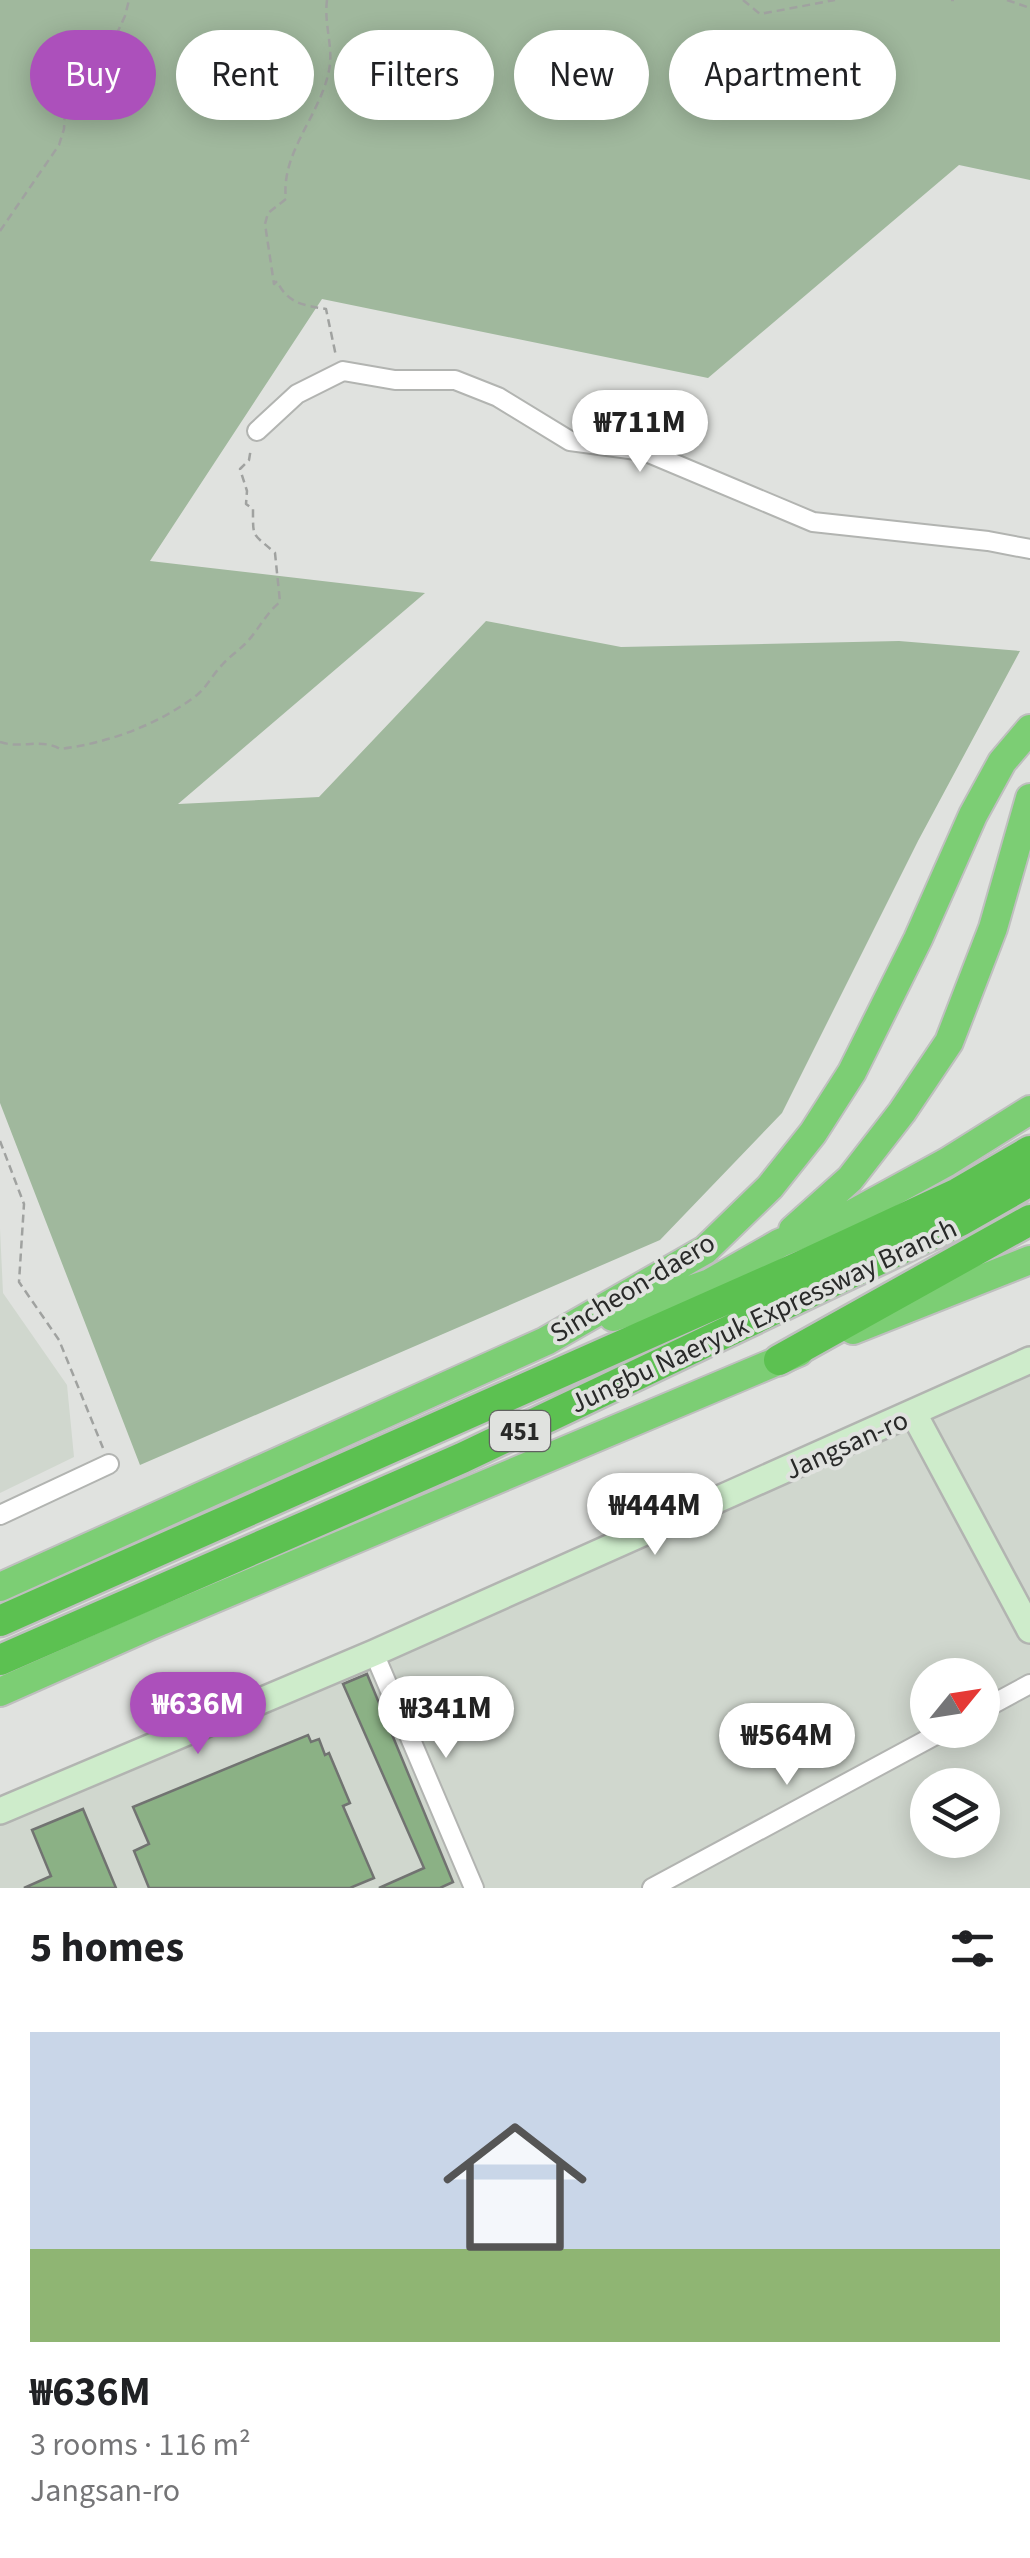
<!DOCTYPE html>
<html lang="en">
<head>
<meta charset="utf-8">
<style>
  :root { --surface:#fff; --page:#f6f6f6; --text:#202124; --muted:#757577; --line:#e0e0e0; --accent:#ac50bb }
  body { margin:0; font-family:"Source Sans 3",sans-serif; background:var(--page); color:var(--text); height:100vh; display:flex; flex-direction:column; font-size:38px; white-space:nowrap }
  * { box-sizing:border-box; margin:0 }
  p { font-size:32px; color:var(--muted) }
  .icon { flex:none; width:55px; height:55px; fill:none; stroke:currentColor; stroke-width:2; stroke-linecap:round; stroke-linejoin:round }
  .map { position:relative; height:1888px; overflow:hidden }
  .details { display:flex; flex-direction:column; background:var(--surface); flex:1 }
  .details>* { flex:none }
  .top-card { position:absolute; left:30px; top:30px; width:970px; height:90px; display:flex; gap:20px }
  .needle { width:65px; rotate:60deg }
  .controls { position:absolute; left:910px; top:1658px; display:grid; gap:20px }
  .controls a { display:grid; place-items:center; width:90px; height:90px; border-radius:50%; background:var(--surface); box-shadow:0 5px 25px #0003; font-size:50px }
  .price { position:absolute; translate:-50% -85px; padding:0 22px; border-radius:35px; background:#fff; color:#222; font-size:32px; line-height:65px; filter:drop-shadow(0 2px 5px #0008) }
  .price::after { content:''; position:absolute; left:50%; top:60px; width:30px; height:22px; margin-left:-15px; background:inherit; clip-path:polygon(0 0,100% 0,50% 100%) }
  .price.on { background:var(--accent); color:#fff }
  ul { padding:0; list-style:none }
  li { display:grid; align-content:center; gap:20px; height:530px; padding:0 30px }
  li+li { border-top:2px solid var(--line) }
  li span { display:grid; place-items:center; height:310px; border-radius:0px; color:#555 }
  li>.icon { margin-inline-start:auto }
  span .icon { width:180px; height:180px; fill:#fffc; stroke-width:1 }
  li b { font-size:42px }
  h2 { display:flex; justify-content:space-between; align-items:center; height:120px; padding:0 30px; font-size:42px }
  .chip { padding:0 35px; border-radius:45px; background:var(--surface); box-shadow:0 5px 25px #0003; font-size:35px; line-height:90px }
  .chip.on { background:var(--accent); color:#fff }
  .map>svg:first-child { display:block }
</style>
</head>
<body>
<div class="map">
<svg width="1030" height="1888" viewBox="0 0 1030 1888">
  <rect width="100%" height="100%" fill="#e0e2df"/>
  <path fill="#d0d7ce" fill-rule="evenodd" d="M0,1229L3,1293L67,1385L74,1457L0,1493Z
    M1030,1360V1888H0V1823ZM928,1675H982V1730H928ZM928,1785H982V1840H928Z"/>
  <path fill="#a0b89d" d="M0,0H1030V180L959,165L708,378L322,299L150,561L425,593L178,804L319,797L486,621L621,647L899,641L1020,651L918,841L782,1113L660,1240L140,1465L0,1103Z"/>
  <path fill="#8bb185" stroke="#717371" stroke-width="2.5" d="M367,1674L453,1882L440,1888H379L424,1868L343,1684Z
    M308,1735L311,1742L319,1739L325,1755L329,1753L350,1803L343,1806L374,1878L350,1888H149L134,1851L149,1844L133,1807Z
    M83,1809L116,1888H24L51,1876L32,1830Z"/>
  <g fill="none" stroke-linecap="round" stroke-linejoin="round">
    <g stroke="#b2b4b1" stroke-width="22">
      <path id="minor" d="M257,431L297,394L343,371L395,380H455L498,397L570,441L644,451L813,522L988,541L1030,549
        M0,1515L109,1464
        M374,1653L474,1888
        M982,1710L1030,1684
        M652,1888L945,1730"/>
    </g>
    <g stroke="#b2b4b1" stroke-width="30">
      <path id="secondary" d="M914,1414L1030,1630
        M0,1811L374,1653L1030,1360"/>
    </g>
    <g stroke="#bfbfbf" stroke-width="32">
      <path id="trunk" d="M793,1230L850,1179L902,1112L949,1042L993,928L1030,798
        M613,1317L710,1283L780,1243L852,1214L947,1162L1030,1110
        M853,1330L1030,1260
        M0,1587L546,1341L705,1250L770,1187L813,1133L852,1072L918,939L973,815L1002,762L1030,729
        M0,1692L149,1626L799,1352"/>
    </g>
    <g stroke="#bfbfbf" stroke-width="35">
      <path id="motorway" d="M779,1360L1030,1220
        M0,1621L801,1266L958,1193L1030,1151
        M0,1660L462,1458L960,1221L1030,1181"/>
    </g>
    <path stroke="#a0a2a0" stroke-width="2.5" stroke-dasharray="8 5" stroke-linecap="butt" d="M327,0C324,22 332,43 330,64C324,112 280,151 286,199L268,213L265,224L274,284L277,281C288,304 303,305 326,309L336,356
      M743,0L760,14L835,0
      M951,0H954
      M1007,0L1030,8
      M0,231L59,145L64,129L65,108L94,59L109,50L125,16L129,0
      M0,742C20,749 42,738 60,749C108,743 158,725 197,695C207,687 213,674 222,665C229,657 238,651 245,644C258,631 266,613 280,602L275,553C252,532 253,540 253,509L246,504L247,491L240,469L249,460L251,448
      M0,1141L24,1204L19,1282L59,1340L103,1448"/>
    <use href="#minor" stroke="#fff" stroke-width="18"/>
    <use href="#secondary" stroke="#ceeccb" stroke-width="25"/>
    <use href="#trunk" stroke="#7cce74" stroke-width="28"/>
    <use href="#motorway" stroke="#5cc151" stroke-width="30"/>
  </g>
  <g text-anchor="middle" stroke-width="8" stroke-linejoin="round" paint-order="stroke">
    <rect fill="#e0e2df" stroke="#606160" stroke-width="2.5" x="490" y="1411" width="60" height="40" rx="8"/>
    <g font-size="25" font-weight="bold" fill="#292a29">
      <text x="520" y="1440">451</text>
    </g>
    <g font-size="28" fill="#292a29" stroke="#e0e2df">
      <text transform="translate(632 1287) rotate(-31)" y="10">Sincheon-daero</text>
      <text transform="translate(763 1315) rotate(-25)" y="10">Jungbu Naeryuk Expressway Branch</text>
      <text transform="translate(846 1444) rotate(-24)" y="10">Jangsan-ro</text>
    </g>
  </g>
</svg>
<div class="controls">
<a><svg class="needle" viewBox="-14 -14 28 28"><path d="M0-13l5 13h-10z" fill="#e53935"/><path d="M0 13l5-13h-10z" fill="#757577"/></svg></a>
<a><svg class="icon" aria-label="layers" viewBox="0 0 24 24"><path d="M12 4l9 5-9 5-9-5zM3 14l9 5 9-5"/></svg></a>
</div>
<b class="price" style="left:640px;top:475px">₩711M</b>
<b class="price" style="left:655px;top:1558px">₩444M</b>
<b class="price on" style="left:198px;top:1757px">₩636M</b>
<b class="price" style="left:446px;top:1761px">₩341M</b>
<b class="price" style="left:787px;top:1788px">₩564M</b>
<div class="top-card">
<a class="chip on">Buy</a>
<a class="chip">Rent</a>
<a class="chip">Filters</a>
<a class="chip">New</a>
<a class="chip">Apartment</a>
</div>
</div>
<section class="details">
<h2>5 homes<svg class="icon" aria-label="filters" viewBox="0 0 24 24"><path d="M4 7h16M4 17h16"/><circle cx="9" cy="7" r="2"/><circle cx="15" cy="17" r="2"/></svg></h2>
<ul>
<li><span style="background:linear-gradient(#c9d6e8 70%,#8fb573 0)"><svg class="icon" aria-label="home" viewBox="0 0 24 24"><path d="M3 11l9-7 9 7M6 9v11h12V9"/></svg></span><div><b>₩636M</b><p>3 rooms · 116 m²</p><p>Jangsan-ro</p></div></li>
</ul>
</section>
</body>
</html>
